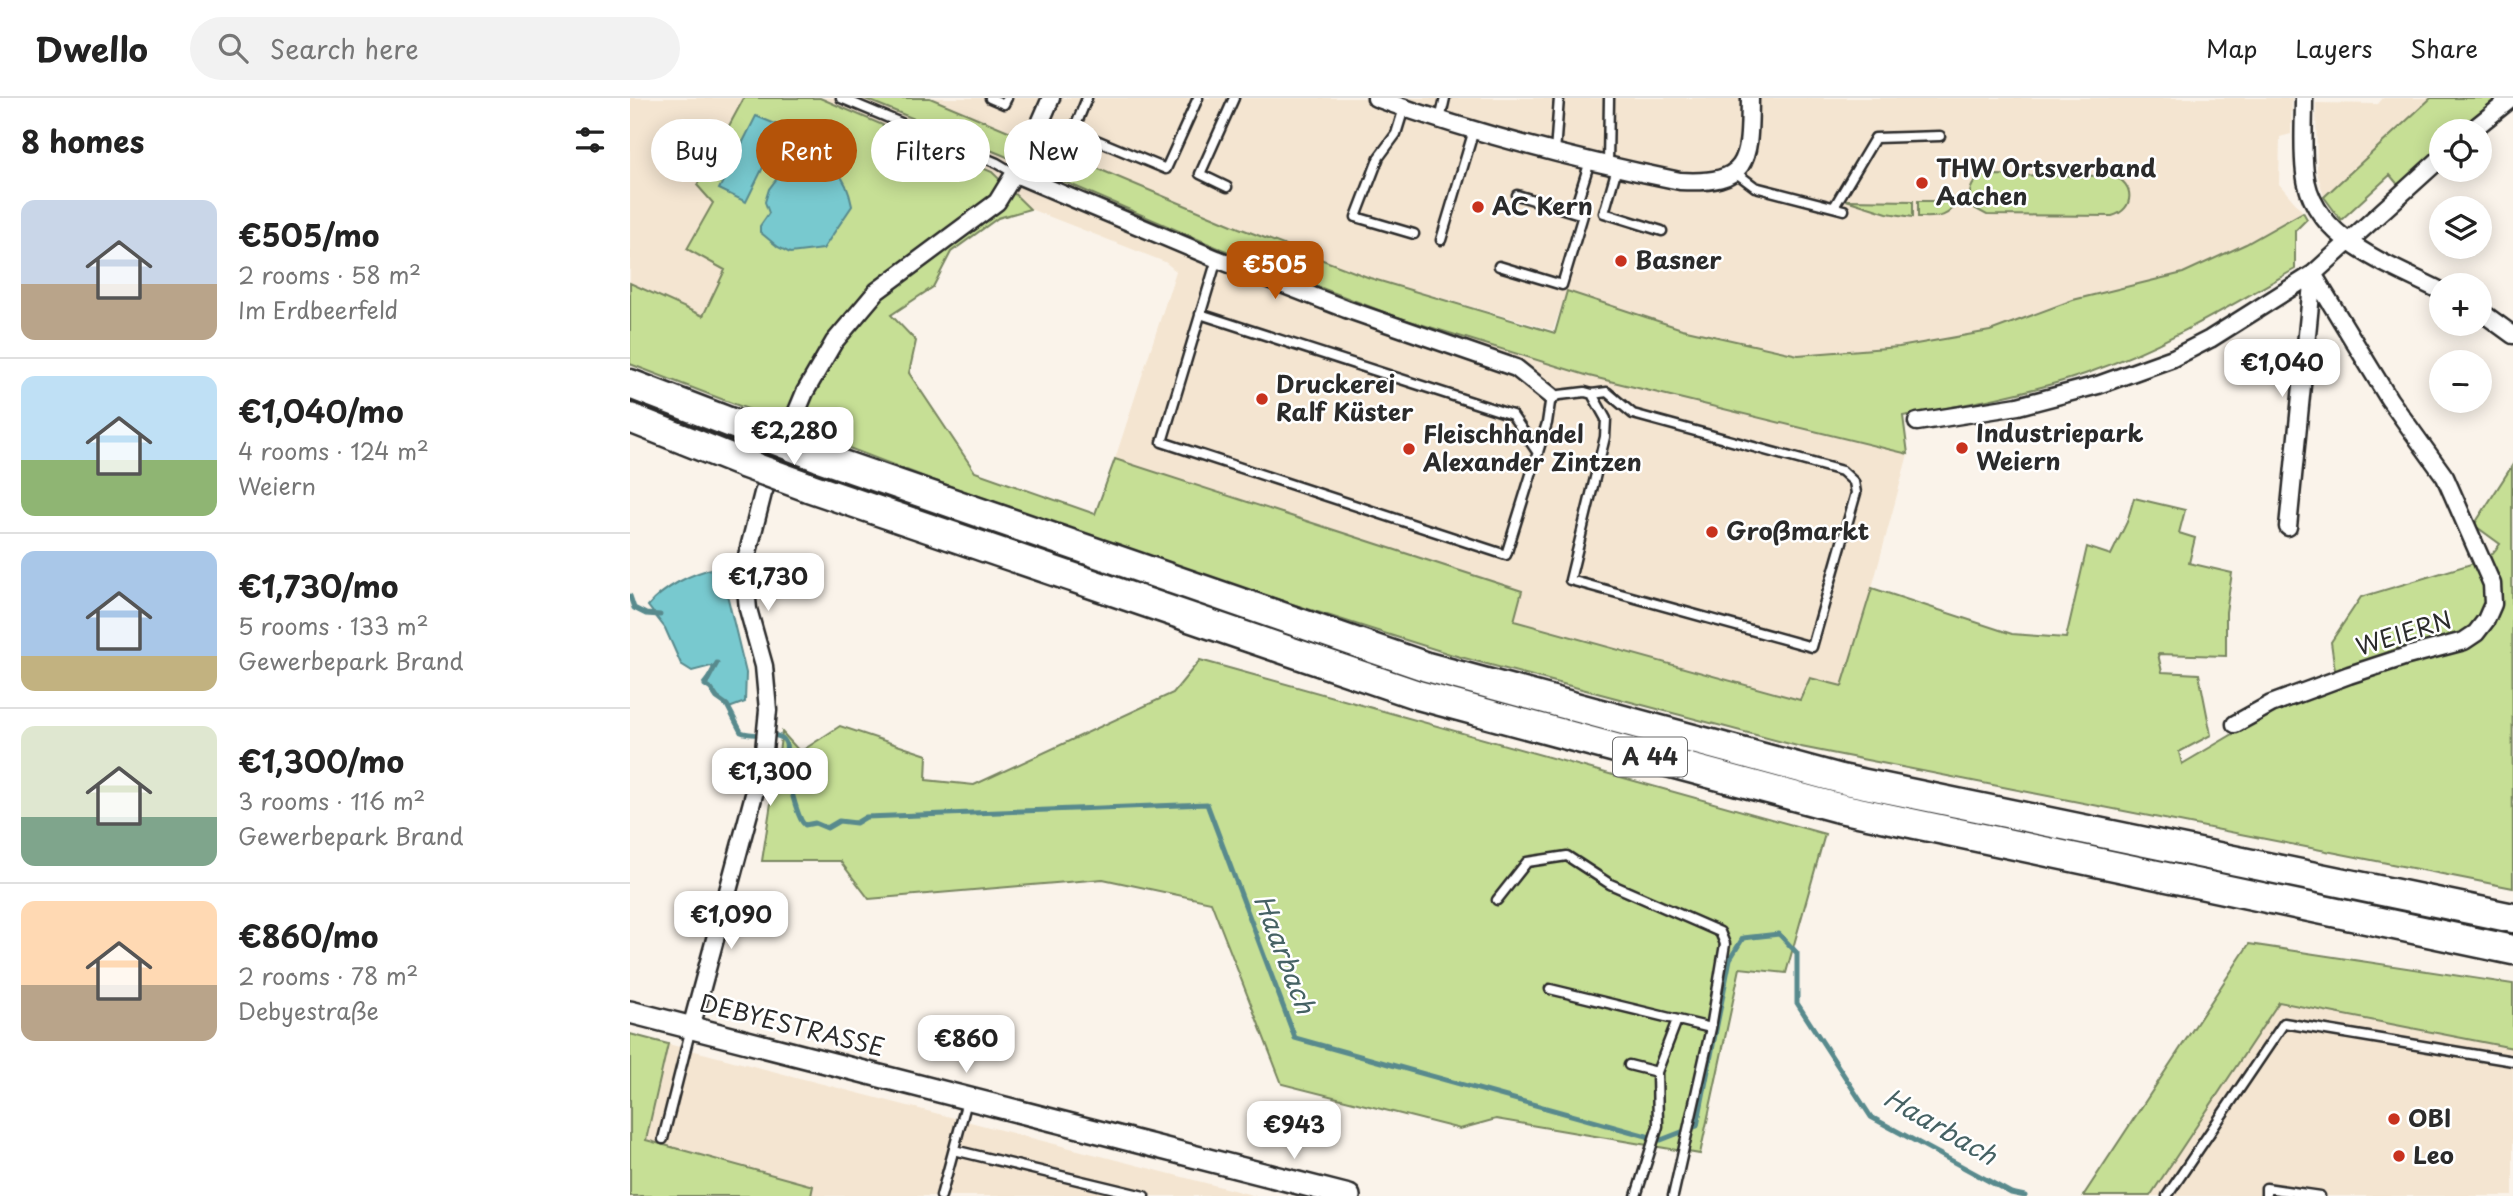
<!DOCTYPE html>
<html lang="en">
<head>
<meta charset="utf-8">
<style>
  :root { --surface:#fff; --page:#f2f2f2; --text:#222; --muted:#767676; --line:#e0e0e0; --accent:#b45309 }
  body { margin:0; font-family:"Playpen Sans",sans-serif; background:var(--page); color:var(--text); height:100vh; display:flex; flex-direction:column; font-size:26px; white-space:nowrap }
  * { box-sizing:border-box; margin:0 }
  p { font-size:23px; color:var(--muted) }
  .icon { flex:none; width:38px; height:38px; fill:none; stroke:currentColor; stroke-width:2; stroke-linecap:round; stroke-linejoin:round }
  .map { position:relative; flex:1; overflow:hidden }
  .panel { display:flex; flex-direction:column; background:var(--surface); width:630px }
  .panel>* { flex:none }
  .hud { position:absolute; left:21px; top:21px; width:665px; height:63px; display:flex; gap:14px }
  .tools { position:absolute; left:1799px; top:21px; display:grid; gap:14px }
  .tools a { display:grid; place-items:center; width:63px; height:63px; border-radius:50%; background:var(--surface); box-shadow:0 4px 18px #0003; font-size:35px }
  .price { position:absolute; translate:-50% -60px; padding:0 16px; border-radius:14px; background:#fff; color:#222; font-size:23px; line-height:46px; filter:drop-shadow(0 2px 4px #0008) }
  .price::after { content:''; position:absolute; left:50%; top:42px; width:21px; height:16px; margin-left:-10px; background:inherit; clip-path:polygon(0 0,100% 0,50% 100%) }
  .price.on { background:var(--accent); color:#fff }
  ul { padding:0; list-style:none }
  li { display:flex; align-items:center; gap:21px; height:175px; padding:0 21px }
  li+li { border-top:2px solid var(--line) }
  li span { display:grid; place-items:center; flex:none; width:196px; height:140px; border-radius:14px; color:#555 }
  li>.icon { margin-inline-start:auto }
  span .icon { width:84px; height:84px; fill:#fffc; stroke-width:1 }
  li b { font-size:30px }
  h2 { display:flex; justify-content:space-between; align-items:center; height:84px; padding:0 21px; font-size:30px }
  .chip { padding:0 24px; border-radius:32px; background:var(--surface); box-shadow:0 4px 18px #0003; font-size:24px; line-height:63px }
  .chip.on { background:var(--accent); color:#fff }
  header { display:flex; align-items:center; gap:42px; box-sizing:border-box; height:98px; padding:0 35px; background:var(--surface); border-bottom:2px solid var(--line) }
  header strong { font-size:33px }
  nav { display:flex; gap:38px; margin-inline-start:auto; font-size:24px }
  .search { width:490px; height:63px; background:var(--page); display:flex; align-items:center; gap:18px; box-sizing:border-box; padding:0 24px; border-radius:38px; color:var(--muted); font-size:26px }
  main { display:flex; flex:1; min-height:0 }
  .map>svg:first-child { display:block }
</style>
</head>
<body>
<header>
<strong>Dwello</strong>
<div class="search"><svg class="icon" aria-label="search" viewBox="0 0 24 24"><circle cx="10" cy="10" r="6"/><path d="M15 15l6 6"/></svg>Search here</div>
<nav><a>Map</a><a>Layers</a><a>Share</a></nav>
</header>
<main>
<section class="panel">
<h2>8 homes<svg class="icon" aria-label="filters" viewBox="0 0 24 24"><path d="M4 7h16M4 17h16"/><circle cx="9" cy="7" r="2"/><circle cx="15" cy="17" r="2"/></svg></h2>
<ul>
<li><span style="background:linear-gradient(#c9d6e8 60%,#b9a48a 0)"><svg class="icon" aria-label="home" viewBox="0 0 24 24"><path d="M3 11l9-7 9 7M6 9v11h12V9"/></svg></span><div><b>€505/mo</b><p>2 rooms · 58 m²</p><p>Im Erdbeerfeld</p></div></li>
<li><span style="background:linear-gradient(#bfe0f5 60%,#8fb573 0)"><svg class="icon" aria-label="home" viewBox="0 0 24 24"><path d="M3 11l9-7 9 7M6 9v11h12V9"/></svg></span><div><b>€1,040/mo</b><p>4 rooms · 124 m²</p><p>Weiern</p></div></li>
<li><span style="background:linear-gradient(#a9c7e8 75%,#c2b280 0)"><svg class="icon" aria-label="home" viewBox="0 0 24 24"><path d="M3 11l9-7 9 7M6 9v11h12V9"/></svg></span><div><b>€1,730/mo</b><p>5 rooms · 133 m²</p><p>Gewerbepark Brand</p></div></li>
<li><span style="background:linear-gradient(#dfe7d0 65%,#7fa58c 0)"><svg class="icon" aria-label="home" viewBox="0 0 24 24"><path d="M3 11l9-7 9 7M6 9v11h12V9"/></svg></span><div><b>€1,300/mo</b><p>3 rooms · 116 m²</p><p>Gewerbepark Brand</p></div></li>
<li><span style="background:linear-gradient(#ffd9b3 60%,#b9a48a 0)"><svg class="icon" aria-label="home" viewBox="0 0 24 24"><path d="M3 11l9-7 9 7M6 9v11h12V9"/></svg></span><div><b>€860/mo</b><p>2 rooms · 78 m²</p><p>Debyestraße</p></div></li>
</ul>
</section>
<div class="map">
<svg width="1883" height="1098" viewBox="0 0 1883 1098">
  <rect width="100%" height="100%" fill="#faf3ea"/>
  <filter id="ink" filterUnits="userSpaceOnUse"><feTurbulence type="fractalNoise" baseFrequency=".0143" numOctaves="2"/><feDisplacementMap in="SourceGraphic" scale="14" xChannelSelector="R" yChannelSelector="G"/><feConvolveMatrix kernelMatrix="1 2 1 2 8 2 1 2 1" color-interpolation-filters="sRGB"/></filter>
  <g filter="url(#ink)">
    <path fill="#f4e5d1" d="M0,0H114L68,87L83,105L95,171L73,218L0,185Z
      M190,0H233L370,56L586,149L764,218L959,278L1278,356L1242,490L1212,589L1170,602L884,523L892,493L485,361L546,173L535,164L400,111L362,74Z
      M300,0H1662L1661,36L1650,39L1649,86L1673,114L1616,146L1553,175L1443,202L1360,233L1269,249L1168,257L1052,231L937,193L923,232L740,180L609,130Z
      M1753,0H1801L1694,99L1687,74L1686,5L1748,6Z
      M1649,904L1883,950V1098H1520Z
      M38,946L626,1098H181L183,1088L16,1042Z"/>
    <path fill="#c6df95" stroke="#788560" stroke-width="2" d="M114,0H190L362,74L400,111L368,120L321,154L303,189L261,217L286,243L279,275L345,374L465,416L485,361L892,493L884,523L1170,602L1180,580L1212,588L1242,490L1382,536L1436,540L1457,449L1481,457L1497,424L1504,400L1555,412L1549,435L1565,440L1559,465L1602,475L1596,514V558L1528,556L1532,574L1569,576L1581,637L1549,654L1552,666L1654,606L1707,587L1701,544L1731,499L1858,461L1870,446L1844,427L1882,368L1883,790L1171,649L823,557L578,479L300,381L0,266V185L73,218L95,172L57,151L83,105L67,87Z
      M233,0H300L609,130L740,180L925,235L937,193L1052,231L1168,257L1269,249L1360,233L1443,202L1553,175L1616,146L1673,114L1677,121L1665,133V171C1597,210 1530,250 1455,276C1395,296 1334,307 1273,318L1278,356L959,278L764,218L586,149L370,56Z
      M1801,0H1866L1829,33H1811V49L1769,88L1760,77L1711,122L1694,99Z
      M1355,77L1483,78C1505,85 1505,112 1482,118L1357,117L1344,110C1336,96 1340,83 1355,77Z
      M1216,102L1283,103V119L1257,115Z
      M1288,103H1325C1320,122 1304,119 1288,119Z
      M570,562L1195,736L1156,875L1110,870L1070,1056L866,1021L830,1031L652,986L581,804L473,781L239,801L210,763H132L152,634L170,654L210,628L297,657L296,682L344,687L543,595Z
      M1619,846L1883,886V950L1649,904L1520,1098H1453Z
      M0,936L38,946L16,1042L183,1088L181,1098H0Z"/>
    <path fill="#78c9cf" stroke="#598a8d" stroke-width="2" d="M126,18L155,30L154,40L146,43L116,104L89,91Z
      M175,55C204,60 217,81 222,108L193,151L160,155L148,149L130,134V128L139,115L135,104L139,91L164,58Z
      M85,470L93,480L116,575L115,604L99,610L73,585L84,571L81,568L62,573L51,566L35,530L18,508C34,489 62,475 85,470Z"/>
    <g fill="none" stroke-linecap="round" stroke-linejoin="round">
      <path stroke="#598a8d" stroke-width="5" d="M0,498L4,510L16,516L30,517
        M87,565L75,587L81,591L87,600L97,607L111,634C123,639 139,634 150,639C162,644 153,661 156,670C159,682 167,722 175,727L185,725L197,730L209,723L226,725L236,719L577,706L665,940L1031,1042L1067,1028L1100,861L1113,840L1149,836L1167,855V905L1241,1019L1381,1095L1395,1098"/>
      <g stroke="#2b2b2b" stroke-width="13">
        <path id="lane" d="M211,0L367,65L384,75
          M360,0L374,6L377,0
          M457,0L446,27L447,34L536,71L568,0
          M774,10L766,36L749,59L726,119L784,136
          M810,22L815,0
          M925,55L929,0
          M978,67L979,0
          M987,70L974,115L1032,133
          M1105,74L1125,89L1214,112
          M597,89L570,76L604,0
          M1204,109L1245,40L1310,38
          M944,114L960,63
          M811,142L844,32
          M587,161L532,344L876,457L917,325L921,298L955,294L962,296
          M869,168L932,187L953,117L887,97
          M570,216L882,317L908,355
          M977,294L1003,316L1212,373L1224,384L1226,395L1182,549L940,482L975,339L976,321L962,296Z
          M867,802L897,764L937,758L980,786L1090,834L1095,846L1081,930L1043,1098
          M920,891L1081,930
          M999,967L1027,974
          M33,1041L61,930
          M324,1052L514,1098
          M311,1098L337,1003
          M1006,1098L1028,1028L1027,974L1047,922
          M1537,1098L1654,925L1883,963
          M1636,1098V1090L1690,1098"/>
      </g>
      <g stroke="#2b2b2b" stroke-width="21">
        <path id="street" d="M746,0C845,36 948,62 1050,83C1122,87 1119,60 1120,0
          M1674,0C1674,25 1672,51 1675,75C1682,142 1761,167 1811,193
          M1841,33L1882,0
          M385,76L587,161L716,211L886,270L921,298
          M1850,213L1883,237
          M1287,324L1388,308L1468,287L1543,260L1580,241L1683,176L1811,60
          M1658,429L1683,176
          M1605,626L1641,606L1719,577L1777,558L1834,543L1846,535L1856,522L1863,506L1862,486L1815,379L1759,301L1683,176
          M61,930L133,663L138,612L134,568L118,511L115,481L117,458L133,395L175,294L204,244L247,193L367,104L397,55L421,0"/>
      </g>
      <g stroke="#2b2b2b" stroke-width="26">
        <path id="secondary" d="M0,914L719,1098"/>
      </g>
      <g stroke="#2b2b2b" stroke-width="33">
        <path id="highway" d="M0,286L125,334
          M0,320L113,365
          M189,359L797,569L1211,681L1883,820
          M178,389L788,597L1205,709L1883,852"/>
      </g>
      <use href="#lane" stroke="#fff" stroke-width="8"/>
      <use href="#street" stroke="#fff" stroke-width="16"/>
      <use href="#secondary" stroke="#fff" stroke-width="21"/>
      <use href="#highway" stroke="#fff" stroke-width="28"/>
      <g stroke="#2b2b2b" stroke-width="33" stroke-linecap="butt">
        <path id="highway-bridge" d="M125,334L189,359
          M113,365L178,389"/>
      </g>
      <use href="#highway-bridge" stroke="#fff" stroke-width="28"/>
    </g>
  </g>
  <g fill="#c8321e" stroke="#fff" stroke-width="2.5">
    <circle cx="1292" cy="85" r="7"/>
    <circle cx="848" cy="109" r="7"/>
    <circle cx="991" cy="163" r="7"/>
    <circle cx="632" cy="301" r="7"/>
    <circle cx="1332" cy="350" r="7"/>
    <circle cx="779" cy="351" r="7"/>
    <circle cx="1082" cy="434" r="7"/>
    <circle cx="1764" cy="1021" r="7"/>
    <circle cx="1769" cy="1058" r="7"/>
  </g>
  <g text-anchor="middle" stroke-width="5" stroke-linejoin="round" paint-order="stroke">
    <rect fill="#fff" stroke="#6b6b6b" stroke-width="2" x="983" y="639.5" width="74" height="39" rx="5"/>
    <g font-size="23" font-weight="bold" fill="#2b2b2b">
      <text x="1020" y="667">A 44</text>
    </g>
    <g font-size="24" font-weight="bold" fill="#2b2b2b" stroke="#fff" text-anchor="start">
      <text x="1306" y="79">THW Ortsverband<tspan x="1306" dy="28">Aachen</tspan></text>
      <text x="862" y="117">AC Kern</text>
      <text x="1005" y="171">Basner</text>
      <text x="646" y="295">Druckerei<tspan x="646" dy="28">Ralf Küster</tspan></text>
      <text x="1346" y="344">Industriepark<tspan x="1346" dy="28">Weiern</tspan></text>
      <text x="793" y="345">Fleischhandel<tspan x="793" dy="28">Alexander Zintzen</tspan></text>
      <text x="1096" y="442">Großmarkt</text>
      <text x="1778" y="1029">OBI</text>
      <text x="1783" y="1066">Leo</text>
    </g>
    <g font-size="24" fill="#2b2b2b" stroke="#fff">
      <text transform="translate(1774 536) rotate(-17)" y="8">WEIERN</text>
      <text transform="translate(162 928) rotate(14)" y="8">DEBYESTRASSE</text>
    </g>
    <g font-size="26" font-style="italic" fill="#466264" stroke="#fff">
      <text transform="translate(654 856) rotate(69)" y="9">Haarbach</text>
      <text transform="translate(1310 1029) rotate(30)" y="9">Haarbach</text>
    </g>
  </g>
</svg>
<div class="tools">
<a><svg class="icon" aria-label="locate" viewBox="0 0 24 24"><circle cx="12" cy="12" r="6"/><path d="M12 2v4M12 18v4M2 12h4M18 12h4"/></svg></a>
<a><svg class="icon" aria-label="layers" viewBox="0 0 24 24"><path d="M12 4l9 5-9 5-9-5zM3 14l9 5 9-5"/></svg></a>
<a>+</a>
<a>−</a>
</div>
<b class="price on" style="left:645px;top:203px">€505</b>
<b class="price" style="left:1652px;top:301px">€1,040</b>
<b class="price" style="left:164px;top:369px">€2,280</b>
<b class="price" style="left:138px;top:515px">€1,730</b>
<b class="price" style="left:140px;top:710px">€1,300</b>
<b class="price" style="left:101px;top:853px">€1,090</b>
<b class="price" style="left:336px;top:977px">€860</b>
<b class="price" style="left:664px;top:1063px">€943</b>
<div class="hud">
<a class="chip">Buy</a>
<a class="chip on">Rent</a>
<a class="chip">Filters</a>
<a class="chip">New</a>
</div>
</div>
</main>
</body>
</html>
